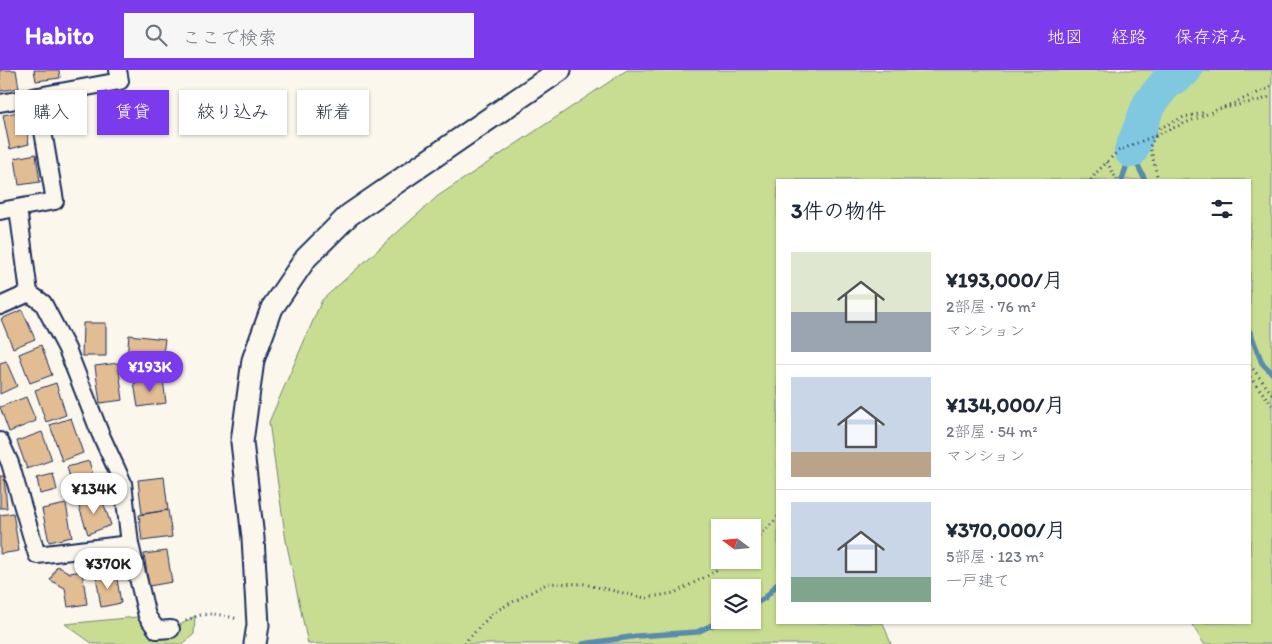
<!DOCTYPE html>
<html lang="ja">
<head>
<meta charset="utf-8">
<style>
  :root { --surface:#fff; --page:#f6f6f7; --text:#1f2937; --muted:#747a83; --line:#e0e1e3; --accent:#7c3aed }
  body { margin:0; font-family:Itim,"Klee One",sans-serif; background:var(--page); color:var(--text); height:100vh; display:flex; flex-direction:column; font-size:19px; white-space:nowrap }
  * { box-sizing:border-box; margin:0 }
  p { font-size:16px; color:var(--muted) }
  .icon { flex:none; width:28px; height:28px; fill:none; stroke:currentColor; stroke-width:2; stroke-linecap:round; stroke-linejoin:round }
  .map { position:relative; flex:1; overflow:hidden }
  .sheet { position:absolute; left:776px; top:109px; width:475px; height:445px; display:flex; flex-direction:column; background:var(--surface); border-radius:0px; box-shadow:0 1px 4px #0004 }
  .sheet>* { flex:none }
  .banner { position:absolute; left:15px; top:20px; width:475px; height:45px; display:flex; gap:10px }
  .needle { width:32px; rotate:286deg }
  .tools { position:absolute; left:711px; top:449px; display:grid; gap:10px }
  .tools a { display:grid; place-items:center; width:50px; height:50px; border-radius:0px; background:var(--surface); box-shadow:0 1px 4px #0004; font-size:25px }
  .price { position:absolute; translate:-50% -42px; padding:0 11px; border-radius:18px; background:#fff; color:#222; font-size:16px; line-height:32px; filter:drop-shadow(0 1px 2px #0008) }
  .price::after { content:''; position:absolute; left:50%; top:30px; width:15px; height:11px; margin-left:-8px; background:inherit; clip-path:polygon(0 0,100% 0,50% 100%) }
  .price.on { background:var(--accent); color:#fff }
  ul { padding:0; list-style:none }
  li { display:flex; align-items:center; gap:15px; height:125px; padding:0 15px }
  li+li { border-top:1px solid var(--line) }
  li span { display:grid; place-items:center; flex:none; width:140px; height:100px; border-radius:0px; color:#555 }
  li>.icon { margin-inline-start:auto }
  span .icon { width:60px; height:60px; fill:#fffc; stroke-width:1 }
  li b { font-size:21px }
  h2 { display:flex; justify-content:space-between; align-items:center; height:60px; padding:0 15px; font-size:21px }
  .pill { padding:0 18px; border-radius:0px; background:var(--surface); box-shadow:0 1px 4px #0004; font-size:18px; line-height:45px }
  .pill.on { background:var(--accent); color:#fff }
  header { display:flex; align-items:center; gap:30px; box-sizing:border-box; height:70px; padding:0 25px; background:var(--accent); color:#fff }
  header strong { font-size:24px }
  nav { display:flex; gap:28px; margin-inline-start:auto; font-size:18px }
  .search { width:350px; height:45px; background:var(--page); display:flex; align-items:center; gap:12px; box-sizing:border-box; padding:0 18px; border-radius:0px; color:var(--muted); font-size:19px }
  .map>svg:first-child { display:block }
</style>
</head>
<body>
<header>
<strong>Habito</strong>
<div class="search"><svg class="icon" aria-label="search" viewBox="0 0 24 24"><circle cx="10" cy="10" r="6"/><path d="M15 15l6 6"/></svg>ここで検索</div>
<nav><a>地図</a><a>経路</a><a>保存済み</a></nav>
</header>
<div class="map">
<svg width="1272" height="574" viewBox="0 0 1272 574">
  <rect width="100%" height="100%" fill="#fbf7ec"/>
  <filter id="ink" filterUnits="userSpaceOnUse"><feTurbulence type="fractalNoise" baseFrequency=".02" numOctaves="2"/><feDisplacementMap in="SourceGraphic" scale="10" xChannelSelector="R" yChannelSelector="G"/><feConvolveMatrix kernelMatrix="1 2 1 2 8 2 1 2 1" color-interpolation-filters="sRGB"/></filter>
  <g filter="url(#ink)">
    <path fill="#c9dd92" stroke="#728678" fill-rule="evenodd" d="M627,0H1272V574H1204L1191,553L1250,552V110H778V552L883,553L891,574H308L286,471L269,352L322,230L438,126ZM720,458H752V490H720ZM720,518H752V550H720Z
      M147,546L171,558L180,555L195,546L194,564L183,574H93L65,554Z"/>
    <g fill="none" stroke-linecap="round" stroke-linejoin="round">
      <path stroke="#588bac" stroke-width="5.5" d="M1131,81L1145,110
        M1122,110L1131,81
        M1250,262L1262,293L1272,303
        M752,535L765,528L778,513
        M583,574L637,566L697,562L723,550"/>
      <path stroke="#80c8e0" stroke-width="34" d="M1131,81L1149,34L1166,13L1185,0"/>
    </g>
    <path fill="#e2bc93" stroke="#1b2f5e" d="M0,0H16L19,18L0,21Z
      M34,0H59L60,8L36,11Z
      M23,41L29,74L10,79L3,45Z
      M36,84L40,112L19,115L15,88Z
      M22,240L35,269L13,278L1,249Z
      M83,253H106V286H82Z
      M129,265L165,269L162,292L127,288Z
      M41,275L52,305L30,313L19,284Z
      M6,291L17,316L0,324V293Z
      M118,293L123,330L100,333L95,296Z
      M163,309L166,333L138,337L134,313Z
      M56,313L66,345L46,352L35,320Z
      M26,327L36,351L9,362L0,337Z
      M71,348L83,383L62,391L50,355Z
      M42,362L52,390L27,399L17,371Z
      M89,391L98,423L76,429L67,397Z
      M53,404L57,420L40,424L37,408Z
      M0,406H4L7,438H0Z
      M164,407L168,440L142,444L138,410Z
      M101,426L111,455L88,464L78,434Z
      M66,434L72,467L49,472L42,439Z
      M168,440L172,467L142,471L139,445Z
      M13,443L19,481L0,484V445Z
      M167,481L172,512L149,516L144,484Z
      M57,496L70,503L82,501L87,534L68,537L65,518L50,510Z
      M116,503L121,533L101,537L96,506Z"/>
    <g fill="none" stroke-linecap="round" stroke-linejoin="round">
      <g stroke="#1b2f5e" stroke-width="20">
        <path id="minor" d="M0,33L120,11L118,0
          M18,138L29,223
          M0,141L55,131L37,26
          M0,236L29,223
          M0,371L10,393L37,485L130,474L123,413L100,363L67,279L43,233L29,223
          M130,474L147,546L157,560L171,559"/>
      </g>
      <g stroke="#1b2f5e" stroke-width="25">
        <path id="tertiary" d="M255,574L258,555L253,468L242,372L253,290L272,238L306,188L349,145L560,0"/>
      </g>
      <path stroke="#1b2f5e" stroke-width="3" stroke-dasharray="1 4" stroke-linecap="butt" d="M1224,38L1261,30L1272,26
        M1107,92L1117,110
        M1091,110L1095,104L1118,81L1267,19L1272,14
        M1158,110L1150,76L1160,58L1184,47L1206,42
        M1250,295L1272,324
        M1250,307L1272,335
        M752,472L761,465L778,447
        M186,551C205,540 218,544 238,549
        M465,574L468,569L494,542L548,513L584,514L645,528L674,523L711,504L729,490"/>
      <use href="#minor" stroke="#fbf7ec" stroke-width="16"/>
      <use href="#tertiary" stroke="#fbf7ec" stroke-width="21"/>
    </g>
  </g>
</svg>
<div class="tools">
<a><svg class="needle" viewBox="-14 -14 28 28"><path d="M0-13l5 13h-10z" fill="#e53935"/><path d="M0 13l5-13h-10z" fill="#747a83"/></svg></a>
<a><svg class="icon" aria-label="layers" viewBox="0 0 24 24"><path d="M12 4l9 5-9 5-9-5zM3 14l9 5 9-5"/></svg></a>
</div>
<b class="price on" style="left:150px;top:323px">¥193K</b>
<b class="price" style="left:94px;top:445px">¥134K</b>
<b class="price" style="left:108px;top:520px">¥370K</b>
<div class="banner">
<a class="pill">購入</a>
<a class="pill on">賃貸</a>
<a class="pill">絞り込み</a>
<a class="pill">新着</a>
</div>
<section class="sheet">
<h2>3件の物件<svg class="icon" aria-label="filters" viewBox="0 0 24 24"><path d="M4 7h16M4 17h16"/><circle cx="9" cy="7" r="2"/><circle cx="15" cy="17" r="2"/></svg></h2>
<ul>
<li><span style="background:linear-gradient(#dfe7d0 60%,#9aa5b1 0)"><svg class="icon" aria-label="home" viewBox="0 0 24 24"><path d="M3 11l9-7 9 7M6 9v11h12V9"/></svg></span><div><b>¥193,000/月</b><p>2部屋 · 76 m²</p><p>マンション</p></div></li>
<li><span style="background:linear-gradient(#c9d6e8 75%,#b9a48a 0)"><svg class="icon" aria-label="home" viewBox="0 0 24 24"><path d="M3 11l9-7 9 7M6 9v11h12V9"/></svg></span><div><b>¥134,000/月</b><p>2部屋 · 54 m²</p><p>マンション</p></div></li>
<li><span style="background:linear-gradient(#c9d6e8 75%,#7fa58c 0)"><svg class="icon" aria-label="home" viewBox="0 0 24 24"><path d="M3 11l9-7 9 7M6 9v11h12V9"/></svg></span><div><b>¥370,000/月</b><p>5部屋 · 123 m²</p><p>一戸建て</p></div></li>
</ul>
</section>
</div>
</body>
</html>
